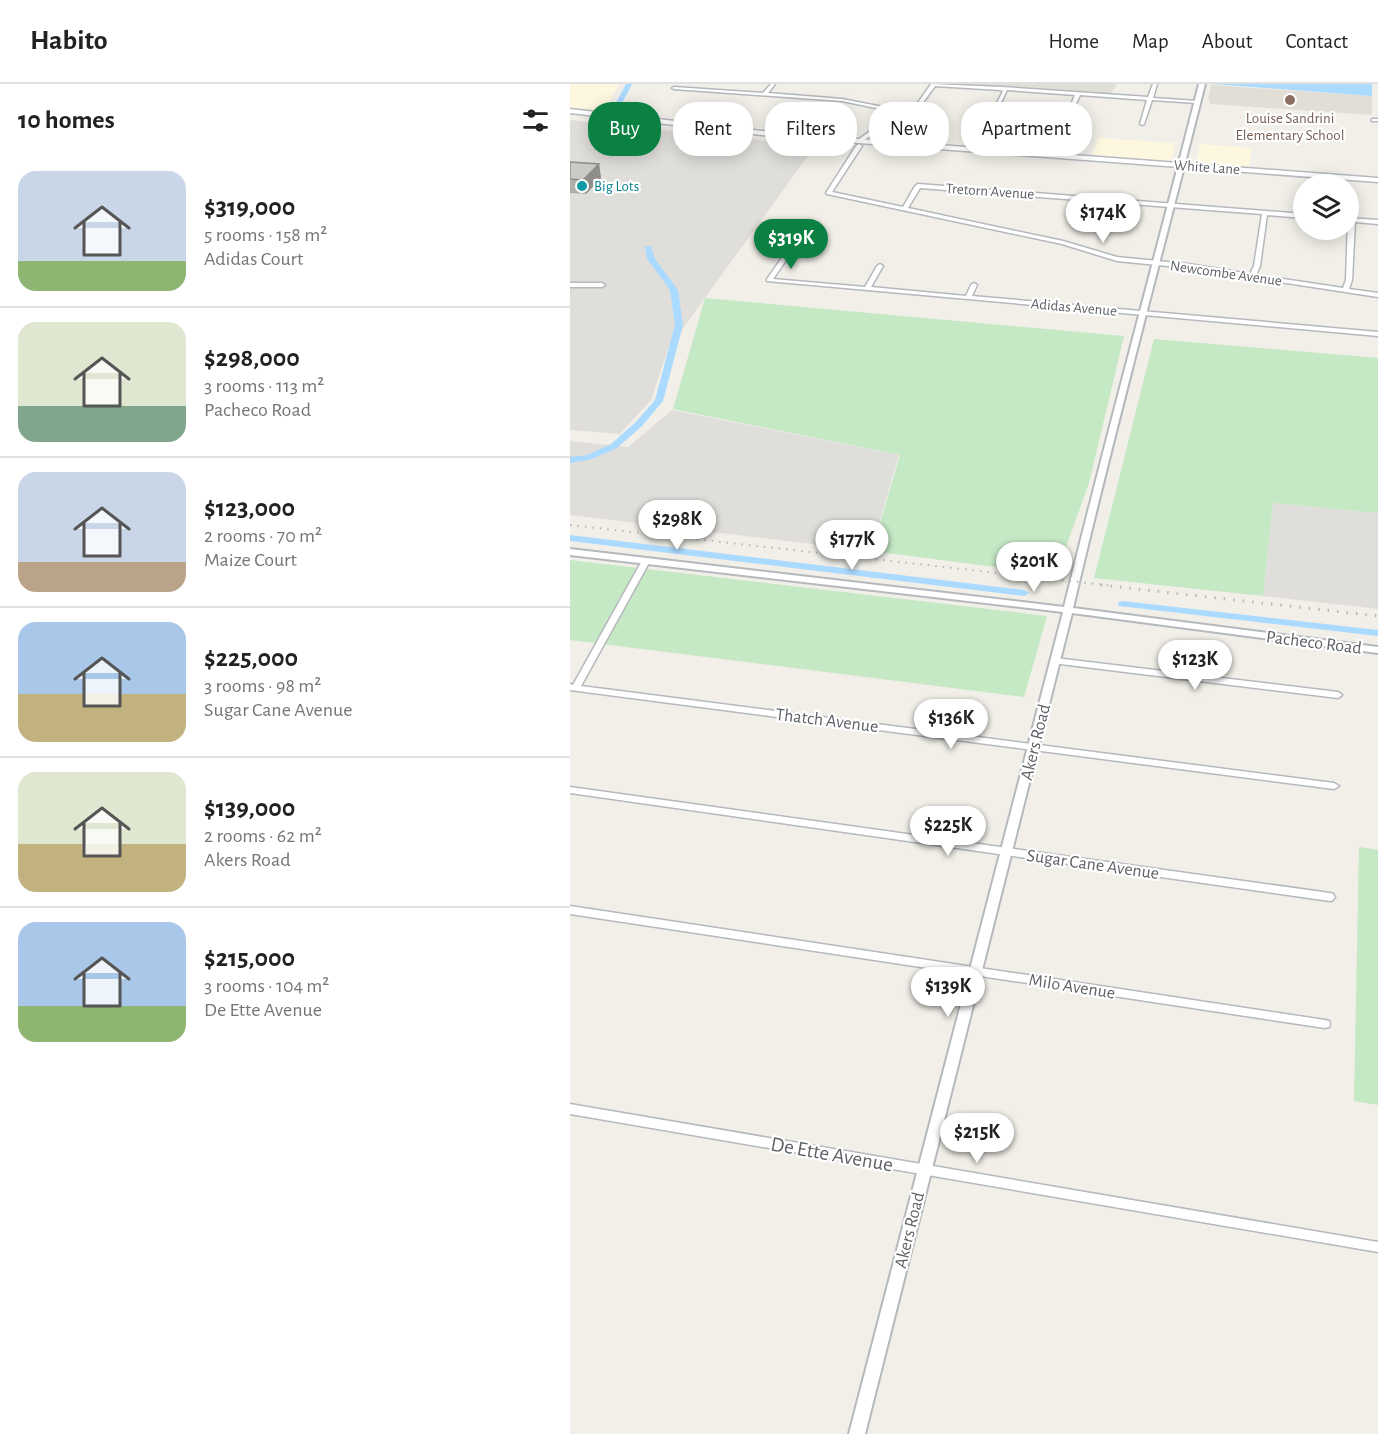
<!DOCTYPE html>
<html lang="en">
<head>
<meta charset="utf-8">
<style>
  :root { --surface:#fff; --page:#f2f2f2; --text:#222; --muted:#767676; --line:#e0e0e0; --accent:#0b8043 }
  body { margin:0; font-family:"Alegreya Sans",sans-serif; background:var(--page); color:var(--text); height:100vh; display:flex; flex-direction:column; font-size:22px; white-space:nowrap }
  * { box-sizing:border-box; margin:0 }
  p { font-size:20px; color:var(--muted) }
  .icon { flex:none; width:33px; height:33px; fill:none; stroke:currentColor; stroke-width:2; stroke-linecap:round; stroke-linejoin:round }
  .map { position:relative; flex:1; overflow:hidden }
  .details { display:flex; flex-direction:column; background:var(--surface); width:570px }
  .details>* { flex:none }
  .top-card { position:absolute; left:18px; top:18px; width:570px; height:54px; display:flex; gap:12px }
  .fabs { position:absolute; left:723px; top:90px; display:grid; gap:12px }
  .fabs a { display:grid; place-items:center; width:66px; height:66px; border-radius:50%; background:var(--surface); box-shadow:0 3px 15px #0003; font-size:30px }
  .price { position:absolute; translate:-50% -51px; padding:0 14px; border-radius:21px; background:#fff; color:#222; font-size:20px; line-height:39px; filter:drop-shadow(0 2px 3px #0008) }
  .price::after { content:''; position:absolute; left:50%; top:36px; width:18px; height:14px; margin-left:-9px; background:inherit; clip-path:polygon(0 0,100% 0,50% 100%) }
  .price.current { background:var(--accent); color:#fff }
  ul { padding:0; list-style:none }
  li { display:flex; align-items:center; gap:18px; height:150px; padding:0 18px }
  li+li { border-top:2px solid var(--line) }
  li span { display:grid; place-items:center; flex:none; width:168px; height:120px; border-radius:18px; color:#555 }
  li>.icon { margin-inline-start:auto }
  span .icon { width:72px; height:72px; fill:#fffc; stroke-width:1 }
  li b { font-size:26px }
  h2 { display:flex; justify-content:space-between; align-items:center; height:72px; padding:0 18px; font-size:26px }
  .pill { padding:0 21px; border-radius:24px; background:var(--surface); box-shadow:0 3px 15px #0003; font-size:21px; line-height:54px }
  .pill.current { background:var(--accent); color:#fff }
  header { display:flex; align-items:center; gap:36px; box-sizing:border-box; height:84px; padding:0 30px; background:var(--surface); border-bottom:2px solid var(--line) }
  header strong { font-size:28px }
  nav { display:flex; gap:33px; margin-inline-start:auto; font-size:21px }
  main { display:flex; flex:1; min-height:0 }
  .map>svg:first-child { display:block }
</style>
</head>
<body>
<header>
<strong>Habito</strong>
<nav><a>Home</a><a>Map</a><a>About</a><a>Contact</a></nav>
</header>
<main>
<section class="details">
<h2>10 homes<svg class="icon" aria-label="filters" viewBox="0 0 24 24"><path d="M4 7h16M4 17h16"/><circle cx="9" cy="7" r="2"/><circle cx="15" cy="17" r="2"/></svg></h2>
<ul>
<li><span style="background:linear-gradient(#c9d6e8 75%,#8fb573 0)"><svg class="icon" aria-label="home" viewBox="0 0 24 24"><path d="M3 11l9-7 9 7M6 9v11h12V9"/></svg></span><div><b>$319,000</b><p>5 rooms · 158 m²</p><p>Adidas Court</p></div></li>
<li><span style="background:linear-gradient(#dfe7d0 70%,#7fa58c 0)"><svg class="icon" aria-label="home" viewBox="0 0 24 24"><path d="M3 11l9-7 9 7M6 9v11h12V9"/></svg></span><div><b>$298,000</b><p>3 rooms · 113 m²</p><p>Pacheco Road</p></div></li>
<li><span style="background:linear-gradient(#c9d6e8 75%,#b9a48a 0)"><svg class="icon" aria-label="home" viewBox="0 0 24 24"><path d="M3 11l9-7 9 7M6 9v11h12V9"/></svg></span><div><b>$123,000</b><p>2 rooms · 70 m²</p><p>Maize Court</p></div></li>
<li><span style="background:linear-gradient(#a9c7e8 60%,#c2b280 0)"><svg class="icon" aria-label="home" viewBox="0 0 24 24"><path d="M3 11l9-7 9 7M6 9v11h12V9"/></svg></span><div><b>$225,000</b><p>3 rooms · 98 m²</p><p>Sugar Cane Avenue</p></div></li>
<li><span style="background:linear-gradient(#dfe7d0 60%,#c2b280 0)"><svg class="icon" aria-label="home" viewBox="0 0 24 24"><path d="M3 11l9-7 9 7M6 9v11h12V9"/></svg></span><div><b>$139,000</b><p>2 rooms · 62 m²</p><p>Akers Road</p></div></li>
<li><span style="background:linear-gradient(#a9c7e8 70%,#8fb573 0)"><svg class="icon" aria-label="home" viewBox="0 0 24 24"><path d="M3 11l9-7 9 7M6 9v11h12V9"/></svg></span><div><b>$215,000</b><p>3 rooms · 104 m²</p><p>De Ette Avenue</p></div></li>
</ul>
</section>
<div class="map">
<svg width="808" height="1350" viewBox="0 0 808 1350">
  <rect width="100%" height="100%" fill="#f1efe8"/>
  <path fill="#fef7e0" d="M0,0H49L37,22L44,30L0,24Z
    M528,54L605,59L601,76L597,77L522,72Z
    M630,60L682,64L679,83L626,79Z"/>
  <path fill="#e0deda" d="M0,36L245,62L98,265L81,316L50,350L0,346Z
    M102,326L329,371L301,467L0,431V357L58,363Z
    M703,419L808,429V525L693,512Z"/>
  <path fill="#e1ded6" d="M405,0H547L541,10Z
    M641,1L802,12V31L640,20V17L638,15Z"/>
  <path fill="#c5e8c5" d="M135,214L554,252L519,399L486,491L302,467L330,371L103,325Z
    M584,255L808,274V429L703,419L693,512L524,494Z
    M0,476L477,532L454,613L0,556Z
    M789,763L808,766V1021L784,1017Z"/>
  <path fill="#aadaff" d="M642,0H802V12Z"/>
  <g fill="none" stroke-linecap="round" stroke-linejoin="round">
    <path fill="#aadaff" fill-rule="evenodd" d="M56,0H62L52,19L61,30L58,32L46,19Z
      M75,162H81L85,175L108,206L113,241L93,317L72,342L47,364L22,375L0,379V373L17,371L41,360L66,338L85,316L105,241L100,206L77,175Z
      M0,451L454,506L459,509L454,512L0,457Z
      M553,517L808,546V552L549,522L548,520L549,518Z"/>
    <g stroke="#b5b8bc" stroke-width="3">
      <path id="minor" d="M201,0H205L198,9L272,15L339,28L343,26L361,0L432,3L578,13L583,0H587L583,14L627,17L629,18L627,19L582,16L574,40L572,41L570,40L577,16L510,11L498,38L496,39L494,38L505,11L437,6L424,33L422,34L420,33L433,7L431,6L365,2L344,31H340L307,47L290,59L288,58V56L303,45L335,30L272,17L104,5L102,4L104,3L193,9Z
        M802,35H808V37H802Z
        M289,60L292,62L262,108L333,123L345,102L348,100L734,130V134L697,131L690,182L686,191L773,204L776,196L778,134L808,136V140L785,138L782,196L779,205L808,209V213L618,184L547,177L492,160L257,110L256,109L286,62ZM350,104L692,130L684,182L680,190L618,180L547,173L493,157L338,124Z
        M223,160L226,162L203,195L295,203L307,182L310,180L313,182L301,203L396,212L401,201L404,199L407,201L402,212L808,248V252L197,197V195L221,161Z
        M0,199H32L35,201L32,203H0Z
        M73,475H79L80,477L11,602L764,699L769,702L764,705L0,606V600L3,601Z
        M485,574L768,608L772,611L768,614L482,579L481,577L482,575Z
        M0,703L760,809L763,810L765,813L763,816L760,817L0,709Z
        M0,822L755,936L759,937L760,940L759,943L755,944L0,830Z
        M0,1020L808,1158V1168L0,1030Z"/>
    </g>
    <g stroke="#b5b8bc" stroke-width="4">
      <path id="tertiary" d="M629,0H635C591,175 544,349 503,524L808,563V569L502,529L295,1350H279L493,528L0,471V465L494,523C537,348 585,174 629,0Z"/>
    </g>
    <g stroke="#b6babf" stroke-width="3">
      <path id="secondary" d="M0,25L210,49L808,94V98L210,53L0,29Z"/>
    </g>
    <use href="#minor" fill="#fff" fill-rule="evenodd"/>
    <use href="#tertiary" fill="#fff" fill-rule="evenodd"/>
    <use href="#secondary" fill="#fff" fill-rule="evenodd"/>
    <path stroke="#b6b7b8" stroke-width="2" stroke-dasharray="1.5 6" stroke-linecap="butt" d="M0,441L544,502"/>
    <path stroke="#b6b7b8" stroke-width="3" stroke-dasharray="1.5 8" stroke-linecap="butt" d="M531,501L808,532"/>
  </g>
  <path fill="#afaea9" d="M0,78L29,80L31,94L16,110L1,109L0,110Z"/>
  <path fill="#8f8d8a" d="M29,80L31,94L16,110L13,96Z"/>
  <path fill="#cccac5" stroke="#8f8d8a" stroke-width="1.5" d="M0,78L29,80L13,96L0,95Z"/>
  <circle fill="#8d6e63" stroke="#fff" stroke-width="2" cx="720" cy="16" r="6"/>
  <circle fill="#0f9aa8" stroke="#fff" stroke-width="2" cx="12" cy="102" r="6"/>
  <g text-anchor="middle" stroke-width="4.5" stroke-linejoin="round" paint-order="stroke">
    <g font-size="15" fill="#785e54" stroke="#fff">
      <text x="720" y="39">Louise Sandrini<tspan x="720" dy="17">Elementary School</tspan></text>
    </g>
    <g font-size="15" fill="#5f6368" stroke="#fff">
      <text transform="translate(637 83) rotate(4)" y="5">White Lane</text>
      <text transform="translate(420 107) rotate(4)" y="5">Tretorn Avenue</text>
      <text transform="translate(656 189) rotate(8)" y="5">Newcombe Avenue</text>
      <text transform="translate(504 223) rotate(5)" y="5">Adidas Avenue</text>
    </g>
    <g font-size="15" fill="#0d838f" stroke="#fff" text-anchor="start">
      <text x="24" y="107">Big Lots</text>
    </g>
    <g font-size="18" fill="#5f6368" stroke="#fff">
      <text transform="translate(744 558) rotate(7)" y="6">Pacheco Road</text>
      <text transform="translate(257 636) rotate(7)" y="6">Thatch Avenue</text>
      <text transform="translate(465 658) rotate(-76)" y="6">Akers Road</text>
      <text transform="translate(523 780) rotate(8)" y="6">Sugar Cane Avenue</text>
      <text transform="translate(502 902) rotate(9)" y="6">Milo Avenue</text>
      <text transform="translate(339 1146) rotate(-76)" y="6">Akers Road</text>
    </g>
    <g font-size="21" fill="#5f6368" stroke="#fff">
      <text transform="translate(262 1070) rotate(10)" y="7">De Ette Avenue</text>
    </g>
  </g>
</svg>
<div class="fabs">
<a><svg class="icon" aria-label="layers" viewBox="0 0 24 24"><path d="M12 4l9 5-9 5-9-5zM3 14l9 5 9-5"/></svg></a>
</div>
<b class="price" style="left:533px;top:160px">$174K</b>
<b class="price current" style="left:221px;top:186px">$319K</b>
<b class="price" style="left:107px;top:467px">$298K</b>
<b class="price" style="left:282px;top:487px">$177K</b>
<b class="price" style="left:464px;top:509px">$201K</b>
<b class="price" style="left:625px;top:607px">$123K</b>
<b class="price" style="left:381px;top:666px">$136K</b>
<b class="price" style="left:378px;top:773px">$225K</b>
<b class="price" style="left:378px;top:934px">$139K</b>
<b class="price" style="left:407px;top:1080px">$215K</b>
<div class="top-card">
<a class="pill current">Buy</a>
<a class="pill">Rent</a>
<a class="pill">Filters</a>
<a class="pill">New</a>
<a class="pill">Apartment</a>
</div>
</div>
</main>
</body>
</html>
